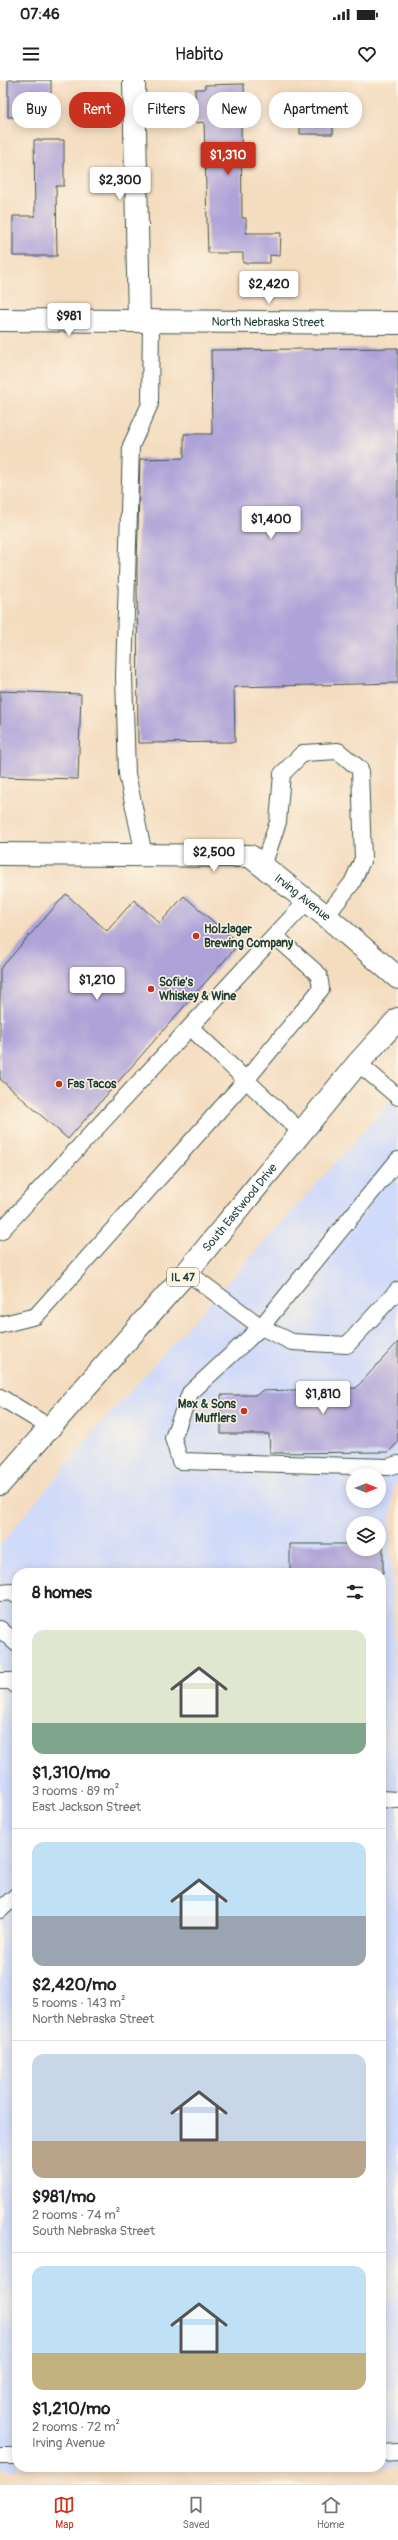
<!DOCTYPE html>
<html lang="en">
<head>
<meta charset="utf-8">
<style>
  :root { --surface:#fff; --page:#f6f6f6; --text:#222; --muted:#767676; --line:#e0e0e0; --accent:#c8321e }
  body { margin:0; font-family:Pangolin,sans-serif; background:var(--page); color:var(--text); height:100vh; display:flex; flex-direction:column; font-size:15px; white-space:nowrap }
  * { box-sizing:border-box; margin:0 }
  p { font-size:13px; color:var(--muted) }
  .icon { flex:none; width:22px; height:22px; fill:none; stroke:currentColor; stroke-width:2; stroke-linecap:round; stroke-linejoin:round }
  .map { position:relative; flex:1; overflow:hidden }
  .panel { position:absolute; left:12px; top:1488px; width:374px; height:904px; display:flex; flex-direction:column; background:var(--surface); border-radius:16px; box-shadow:0 2px 10px #0003 }
  .panel>* { flex:none }
  .top-card { position:absolute; left:12px; top:12px; width:374px; height:36px; display:flex; gap:8px }
  .needle { width:26px; rotate:90deg }
  .buttons { position:absolute; left:346px; top:1388px; display:grid; gap:8px }
  .buttons a { display:grid; place-items:center; width:40px; height:40px; border-radius:50%; background:var(--surface); box-shadow:0 2px 10px #0003; font-size:20px }
  .price { position:absolute; translate:-50% -34px; padding:0 9px; border-radius:4px; background:#fff; color:#222; font-size:13px; line-height:26px; filter:drop-shadow(0 1px 2px #0008) }
  .price::after { content:''; position:absolute; left:50%; top:24px; width:12px; height:9px; margin-left:-6px; background:inherit; clip-path:polygon(0 0,100% 0,50% 100%) }
  .price.on { background:var(--accent); color:#fff }
  ul { padding:0; list-style:none }
  li { display:grid; align-content:center; gap:8px; height:212px; padding:0 20px }
  li+li { border-top:1px solid var(--line) }
  li span { display:grid; place-items:center; height:124px; border-radius:12px; color:#555 }
  li>.icon { margin-inline-start:auto }
  span .icon { width:72px; height:72px; fill:#fffc; stroke-width:1 }
  li b { font-size:17px }
  h2 { display:flex; justify-content:space-between; align-items:center; height:48px; padding:0 20px; font-size:17px }
  .tag { padding:0 14px; border-radius:16px; background:var(--surface); box-shadow:0 2px 10px #0003; font-size:14px; line-height:36px }
  .tag.on { background:var(--accent); color:#fff }
  .status { display:flex; justify-content:space-between; align-items:center; height:28px; padding:0 20px; background:var(--surface); direction:ltr }
  .status svg { height:11px; fill:currentColor }
  header { display:flex; justify-content:space-between; align-items:center; height:52px; padding:0 20px; background:var(--surface); font-size:18px; font-weight:600 }
  .dock { display:flex; justify-content:space-around; align-items:center; height:56px; border-top:1px solid var(--line); background:var(--surface); font-size:11px; color:var(--muted) }
  .dock a { display:grid; justify-items:center; gap:2px }
  .dock .on { color:var(--accent) }
  .map>svg:first-child { display:block }
</style>
</head>
<body>
<div class="status"><b>07:46</b><svg viewBox="0 0 49 12"><path d="M0 12V9h3v3zM5 12V6h3v6zM10 12V3h3v9zM15 12V0h3v12zM26 1h20v11H26zM47 4h2v5h-2z"/></svg></div>
<header><svg class="icon" aria-label="menu" viewBox="0 0 24 24"><path d="M4 6h16M4 12h16M4 18h16"/></svg>Habito<svg class="icon" aria-label="heart" viewBox="0 0 24 24"><path d="M12 20l-8-8c-3-5 5-10 8-4 3-6 11-1 8 4z"/></svg></header>
<div class="map">
<svg width="398" height="2404" viewBox="0 0 398 2404">
  <rect width="100%" height="100%" fill="#fcf5e5"/>
  <filter id="ink" filterUnits="userSpaceOnUse"><feTurbulence type="fractalNoise" baseFrequency=".025" numOctaves="2"/><feDisplacementMap in="SourceGraphic" scale="8" xChannelSelector="R" yChannelSelector="G"/><feConvolveMatrix kernelMatrix="1 2 1 2 8 2 1 2 1" color-interpolation-filters="sRGB"/></filter>
  <filter id="wash" filterUnits="userSpaceOnUse"><feTurbulence type="fractalNoise" baseFrequency=".012" numOctaves="4" result="noise"/><feDisplacementMap in="SourceGraphic" scale="16" xChannelSelector="R" yChannelSelector="G"/><feGaussianBlur stdDeviation="0.9" result="paint"/><feColorMatrix in="noise" values="0 0 0 0 0 0 0 0 0 0 0 0 0 0 0 0 0 1.4 0 .05"/><feComposite in="paint" operator="in"/></filter>
  <g filter="url(#wash)">
    <rect width="100%" height="100%" fill="#f4dcbf"/>
    <path fill="#d0daf9" fill-rule="evenodd" d="M398,1013V1401L394,1403L390,1441L398,1699V2387L0,2389V1465L97,1348ZM353,1395H379V1421H353ZM353,1443H379V1469H353ZM17,1493H381V2387H17Z"/>
    <g id="blocks">
      <path fill="#aea3d8" d="M8,0H51V37H8Z
        M244,4L245,42H241L242,138H246V153H281L280,176L270,175V183H243V173H208L204,42L196,43L195,9H205V5Z
        M300,23H333V54H300Z
        M34,60H64V106H56L57,176H13V136H35Z
        M398,268V603L234,607L235,662L138,663L137,484L140,379L184,378V354H212L211,270Z
        M0,611L81,614L78,699L0,697Z
        M66,814L107,851L134,820L160,843L184,816L239,864L68,1059L0,999V889Z
        M398,1262V1362L389,1372L270,1373L269,1354H221V1315H257L261,1311L356,1308Z
        M290,1464H353V1469H379V1464H383V1493H290Z"/>
    </g>
  </g>
  <g filter="url(#ink)">
    <use href="#blocks" fill-opacity="0" stroke="#3f5549" stroke-width="1"/>
    <g fill="none" stroke-linecap="round" stroke-linejoin="round">
      <g stroke="#3f5549" stroke-width="18">
        <path id="lane" d="M144,775L127,694L124,596L131,366L150,324L151,241
          M263,786L278,742L282,694L303,673L338,671L360,689L363,779L352,803L326,836
          M190,947L302,1053
          M358,983L398,1017
          M398,1080L261,1247L292,1262L347,1265L398,1210
          M0,1152L307,821
          M187,1192L261,1247L190,1313L173,1358L180,1381L388,1387L398,1384
          M0,1245L36,1236L246,1000L321,909L319,895L275,856
          M0,1317L51,1348
          M0,1513L12,1512L17,1516
          M0,1549L17,1564
          M0,1601H11L17,1606
          M381,1719L398,1720
          M0,1830L17,1815
          M381,2373L398,2372
          M0,2376H17"/>
      </g>
      <g stroke="#3f5549" stroke-width="24">
        <g id="street">
          <path d="M134,0L139,241"/>
          <path id="s1" d="M0,240L398,243"/>
          <path id="s2" d="M0,774L250,776L326,836L398,898"/>
        </g>
      </g>
      <g stroke="#3f5549" stroke-width="24">
        <g id="primary">
          <path id="s3" d="M0,1404L187,1192L358,983L398,939"/>
        </g>
      </g>
      <use href="#lane" stroke="#fff" stroke-width="16"/>
      <use href="#street" stroke="#fff" stroke-width="22"/>
      <use href="#primary" stroke="#fff" stroke-width="22"/>
    </g>
  </g>
  <g fill="#c8321e" stroke="#fcf5e5" stroke-width="1.5">
    <circle cx="196" cy="856" r="4"/>
    <circle cx="151" cy="909" r="4"/>
    <circle cx="59" cy="1004" r="4"/>
    <circle cx="244" cy="1331" r="4"/>
  </g>
  <g text-anchor="middle" stroke-width="3" stroke-linejoin="round" paint-order="stroke">
    <rect fill="#fcf5e5" stroke="#617469" stroke-width="1" x="167" y="1188" width="32" height="18" rx="3"/>
    <g font-size="11" font-weight="bold" fill="#1f3d34">
      <text x="183" y="1201">IL 47</text>
    </g>
    <g font-size="12" fill="#1f3d34" stroke="#fcf5e5">
      <text dy="4" stroke="none"><textPath href="#s1" startOffset="268">North Nebraska Street</textPath></text>
      <text dy="4" stroke="none"><textPath href="#s2" startOffset="317">Irving Avenue</textPath></text>
      <text dy="4" stroke="none"><textPath href="#s3" startOffset="366">South Eastwood Drive</textPath></text>
    </g>
    <g font-size="12" font-weight="bold" fill="#1f3d34" stroke="#fcf5e5" text-anchor="start">
      <text x="204" y="853">Holzlager<tspan x="204" dy="14">Brewing Company</tspan></text>
      <text x="159" y="906">Sofie's<tspan x="159" dy="14">Whiskey &amp; Wine</tspan></text>
      <text x="67" y="1008">Fas Tacos</text>
      <text x="236" y="1328" text-anchor="end">Max &amp; Sons<tspan x="236" dy="14">Mufflers</tspan></text>
    </g>
  </g>
</svg>
<div class="buttons">
<a><svg class="needle" viewBox="-14 -14 28 28"><path d="M0-13l5 13h-10z" fill="#e53935"/><path d="M0 13l5-13h-10z" fill="#767676"/></svg></a>
<a><svg class="icon" aria-label="layers" viewBox="0 0 24 24"><path d="M12 4l9 5-9 5-9-5zM3 14l9 5 9-5"/></svg></a>
</div>
<b class="price on" style="left:228px;top:96px">$1,310</b>
<b class="price" style="left:120px;top:121px">$2,300</b>
<b class="price" style="left:269px;top:225px">$2,420</b>
<b class="price" style="left:69px;top:257px">$981</b>
<b class="price" style="left:271px;top:460px">$1,400</b>
<b class="price" style="left:214px;top:793px">$2,500</b>
<b class="price" style="left:97px;top:921px">$1,210</b>
<b class="price" style="left:323px;top:1335px">$1,810</b>
<div class="top-card">
<a class="tag">Buy</a>
<a class="tag on">Rent</a>
<a class="tag">Filters</a>
<a class="tag">New</a>
<a class="tag">Apartment</a>
</div>
<section class="panel">
<h2>8 homes<svg class="icon" aria-label="filters" viewBox="0 0 24 24"><path d="M4 7h16M4 17h16"/><circle cx="9" cy="7" r="2"/><circle cx="15" cy="17" r="2"/></svg></h2>
<ul>
<li><span style="background:linear-gradient(#dfe7d0 75%,#7fa58c 0)"><svg class="icon" aria-label="home" viewBox="0 0 24 24"><path d="M3 11l9-7 9 7M6 9v11h12V9"/></svg></span><div><b>$1,310/mo</b><p>3 rooms · 89 m²</p><p>East Jackson Street</p></div></li>
<li><span style="background:linear-gradient(#bfe0f5 60%,#9aa5b1 0)"><svg class="icon" aria-label="home" viewBox="0 0 24 24"><path d="M3 11l9-7 9 7M6 9v11h12V9"/></svg></span><div><b>$2,420/mo</b><p>5 rooms · 143 m²</p><p>North Nebraska Street</p></div></li>
<li><span style="background:linear-gradient(#c9d6e8 70%,#b9a48a 0)"><svg class="icon" aria-label="home" viewBox="0 0 24 24"><path d="M3 11l9-7 9 7M6 9v11h12V9"/></svg></span><div><b>$981/mo</b><p>2 rooms · 74 m²</p><p>South Nebraska Street</p></div></li>
<li><span style="background:linear-gradient(#bfe0f5 70%,#c2b280 0)"><svg class="icon" aria-label="home" viewBox="0 0 24 24"><path d="M3 11l9-7 9 7M6 9v11h12V9"/></svg></span><div><b>$1,210/mo</b><p>2 rooms · 72 m²</p><p>Irving Avenue</p></div></li>
</ul>
</section>
</div>
<nav class="dock">
<a class="on"><svg class="icon" aria-label="map" viewBox="0 0 24 24"><path d="M3 6l6-2 6 2 6-2v14l-6 2-6-2-6 2zM9 4v14M15 6v14"/></svg>Map</a>
<a><svg class="icon" aria-label="saved" viewBox="0 0 24 24"><path d="M7 4h10v16l-5-4-5 4z"/></svg>Saved</a>
<a><svg class="icon" aria-label="home" viewBox="0 0 24 24"><path d="M3 11l9-7 9 7M6 9v11h12V9"/></svg>Home</a>
</nav>
</body>
</html>
